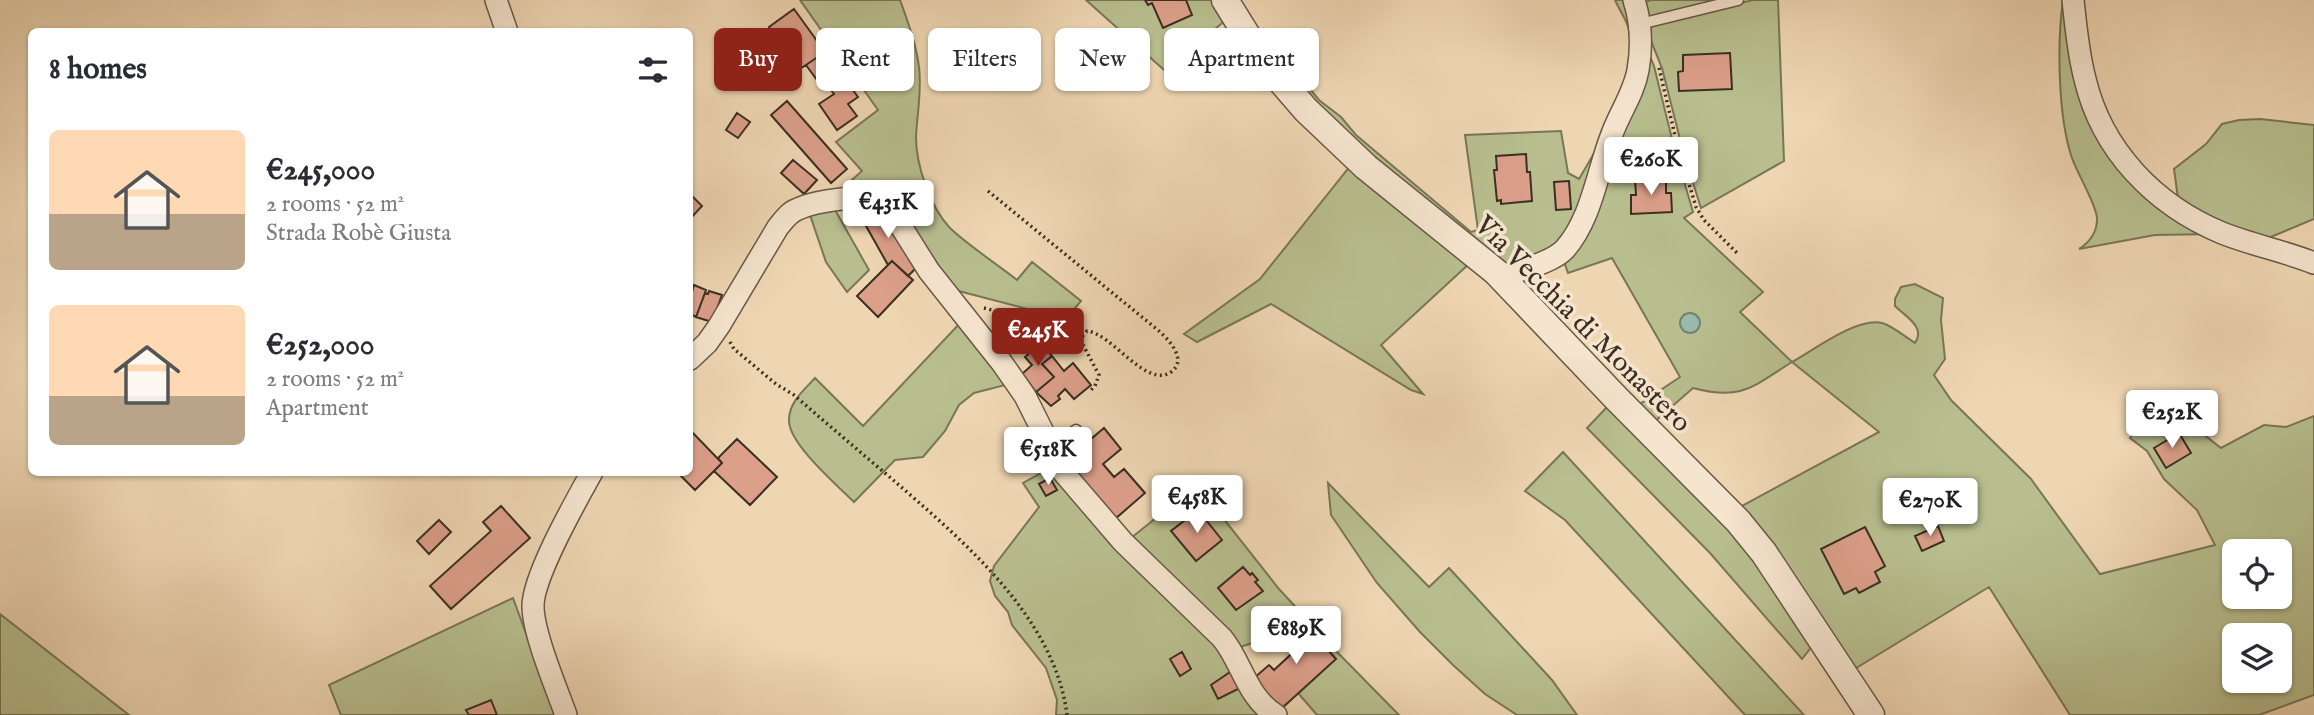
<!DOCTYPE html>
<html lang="en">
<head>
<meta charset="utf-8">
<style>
  :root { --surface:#fff; --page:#f7f7f7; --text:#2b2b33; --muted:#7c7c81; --accent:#8f2418 }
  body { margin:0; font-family:"IM FELL English",serif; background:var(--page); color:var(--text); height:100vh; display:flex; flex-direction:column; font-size:26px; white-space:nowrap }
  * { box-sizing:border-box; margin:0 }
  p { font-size:23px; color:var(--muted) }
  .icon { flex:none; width:38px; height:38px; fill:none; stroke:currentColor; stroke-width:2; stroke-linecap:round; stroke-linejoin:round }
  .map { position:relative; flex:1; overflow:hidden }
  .panel { position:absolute; left:28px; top:28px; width:665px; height:448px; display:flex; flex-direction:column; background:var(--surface); border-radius:10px; box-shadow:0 2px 5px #0004 }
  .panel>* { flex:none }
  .banner { position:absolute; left:714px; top:28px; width:665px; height:63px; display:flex; gap:14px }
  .fabs { position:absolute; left:2222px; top:539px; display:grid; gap:14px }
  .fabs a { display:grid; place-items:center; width:70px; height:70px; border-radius:10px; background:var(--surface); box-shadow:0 2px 5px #0004; font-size:35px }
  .price { position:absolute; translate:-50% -60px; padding:0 16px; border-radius:7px; background:#fff; color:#222; font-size:23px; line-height:46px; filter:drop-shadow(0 2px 4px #0008) }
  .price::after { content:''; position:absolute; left:50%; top:42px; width:21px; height:16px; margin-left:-10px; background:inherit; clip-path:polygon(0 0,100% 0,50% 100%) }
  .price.on { background:var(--accent); color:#fff }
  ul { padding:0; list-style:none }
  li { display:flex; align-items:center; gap:21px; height:175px; padding:0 21px }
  li span { display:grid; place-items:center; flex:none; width:196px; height:140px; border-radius:10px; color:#555 }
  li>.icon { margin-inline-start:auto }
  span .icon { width:84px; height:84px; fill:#fffc; stroke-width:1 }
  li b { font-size:30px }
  h2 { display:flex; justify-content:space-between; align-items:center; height:84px; padding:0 21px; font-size:30px }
  .pill { padding:0 24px; border-radius:10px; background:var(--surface); box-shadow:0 2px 5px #0004; font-size:24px; line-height:63px }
  .pill.on { background:var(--accent); color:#fff }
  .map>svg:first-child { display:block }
</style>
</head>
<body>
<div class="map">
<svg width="2314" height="715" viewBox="0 0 2314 715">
  <rect width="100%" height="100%" fill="#efd6b3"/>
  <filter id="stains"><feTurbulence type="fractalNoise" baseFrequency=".00286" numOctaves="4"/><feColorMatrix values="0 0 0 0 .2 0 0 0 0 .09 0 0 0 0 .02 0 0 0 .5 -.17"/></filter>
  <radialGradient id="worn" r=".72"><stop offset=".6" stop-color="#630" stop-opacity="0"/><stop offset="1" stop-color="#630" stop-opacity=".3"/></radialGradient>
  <path fill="#b8be8e" stroke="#797658" stroke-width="2" fill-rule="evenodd" d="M800,0H900C908,22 916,44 919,67C922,91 917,114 916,137C916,165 930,206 949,227C966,244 997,264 1017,280L1032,262L1081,301L1066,319L955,290L938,268L902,209L837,193L862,171L836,142L878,110Z
    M1086,0H1216L1226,20L1164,70Z
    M1615,0H1628C1634,18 1638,40 1636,59C1633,87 1619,104 1610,129C1597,166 1590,213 1564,244C1553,257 1517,269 1500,265L1354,144L1285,75L1244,19L1268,37L1319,100L1341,117L1356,135L1471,232L1478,230L1465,135L1561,131L1568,173L1579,179C1604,136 1639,83 1629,30C1627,20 1619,10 1615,0Z
    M1651,0H1724L1644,19L1642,3Z
    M1753,0H1778L1784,161L1701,208L1683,151L1662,68L1645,26Z
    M2063,0H2069L2100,134L2215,234L2155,235L2079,249C2090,242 2097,232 2097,219C2097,205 2076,172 2071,155C2058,114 2057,42 2063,0Z
    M1644,42L1654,66L1674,147L1693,212L1684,218L1763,292L1740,312L1792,362C1814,350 1857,317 1882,323C1893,326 1905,337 1915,343C1926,327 1906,317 1895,306V299L1901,287L1915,284L1943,298L1941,320L1945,359L1934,375L1951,400L2031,479L2100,574L2215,545L2197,510L2164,479L2147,451L2130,438L2137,429L2171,409L2221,448L2264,425L2286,427L2314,416V695L2259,715H2070L1989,587L1853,670L1738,508L1879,432L1792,362C1752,387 1742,401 1693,388L1653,423L1637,406L1680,377L1612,258L1568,273L1562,256ZM2235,551H2280V597H2235ZM2235,635H2280V681H2235Z
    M2260,119L2314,125V219L2261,241L2179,206L2174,169L2206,144L2222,124L2239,120Z
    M1351,165L1471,262L1381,345L1423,394L1411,390L1271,304L1197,342L1184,334L1260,279Z
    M834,208L869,270L847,292L826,262L809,212Z
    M961,322L1009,384L974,393L959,405L945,431L923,457L895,460L854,502C837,485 788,443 789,420C789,402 804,390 815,378L863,426Z
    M1609,405L1729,525L1813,645L1802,659L1710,553L1587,428Z
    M1563,452L1804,715H1745L1565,520L1525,491Z
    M1050,468L1223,653L1263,715H1056L1057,700L1046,668L1012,625L1008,612L995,596L990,581L994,566L1039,507L1023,483Z
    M1328,483L1429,587L1449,568L1552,680L1577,715H1517L1485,694L1453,665L1420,632L1377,583L1331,515Z
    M1197,485L1279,589L1340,655L1399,715H1317L1298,693L1335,659L1299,618L1280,634L1240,647L1131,538Z
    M513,598L556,715H341L329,685Z
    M0,614L129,715H0Z"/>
  <path fill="#9ab9ab" stroke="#748274" stroke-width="2" d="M1680 323a10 10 0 1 1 20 0a10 10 0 1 1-20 0Z"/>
  <path fill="#dc9f8a" stroke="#3a2f21" stroke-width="2" d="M1145,0H1186L1192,15L1163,28L1152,3L1148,5Z
    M794,9L825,52L800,69L769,27Z
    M825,52L858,97L848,104L857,116L837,130L819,104L834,94L824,81L820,84L806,65Z
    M1730,53L1732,89L1679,91L1678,72L1683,71V55Z
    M787,101L847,169L831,183L771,115Z
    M737,113L750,122L738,138L726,130Z
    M1526,154L1527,172H1530L1532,201L1501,204V200L1497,201L1494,170H1497L1496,156Z
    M793,160L817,180L804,194L781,173Z
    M1666,177V193H1671L1672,212L1631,214V195H1636L1635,179Z
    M1569,181L1571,209L1556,210L1554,182Z
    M690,194L702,206L690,219Z
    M880,206L916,268L908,276L892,261L888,265L861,217Z
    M892,261L913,280L878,317L857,296Z
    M694,285L706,290L696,317L690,314V298Z
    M709,291L722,295L712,322L696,317L705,293L708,294Z
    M1041,343L1052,356L1042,364L1054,377L1036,392L1022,374L1032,365L1025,357Z
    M1052,356L1064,371L1073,363L1091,385L1074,399L1065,389L1058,396L1060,399L1051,406L1036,392L1054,377L1042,364Z
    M1104,428L1121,449L1103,464L1114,477L1124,469L1145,493L1115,519L1065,461Z
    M690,430L722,463L695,490L677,472H690Z
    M2179,433L2191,453L2166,468L2154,448Z
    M737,439L777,477L750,505L714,471L722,463L718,458Z
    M1050,478L1057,490L1046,496L1039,484Z
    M501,506L530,538L451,609L430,586L491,531L483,522Z
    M1198,510L1222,540L1196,561L1171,531Z
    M439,520L451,532L429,554L417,541Z
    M1938,526L1944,541L1922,551L1915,536Z
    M1865,527L1885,566L1875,572L1880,582L1859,593L1856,588L1844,594L1821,549Z
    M1243,567L1250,575L1252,573L1258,580L1255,582L1263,591L1236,610L1218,588Z
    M1299,618L1336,659L1281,709L1254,678L1269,665L1274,670L1301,645L1293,637L1287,642L1280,634Z
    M1182,652L1191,669L1180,676L1170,659Z
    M1233,670L1242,687L1218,699L1211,685Z
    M491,700L497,715H469L466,710Z"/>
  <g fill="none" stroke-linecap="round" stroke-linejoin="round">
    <g stroke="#675946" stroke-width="13">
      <path id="service" d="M1640,24L1738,0
        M1051,451L1076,430"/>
    </g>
    <g stroke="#675946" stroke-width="24">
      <path id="minor" d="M496,0L507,32
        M2073,0C2076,27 2078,53 2085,79C2102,151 2155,205 2222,233C2252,245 2284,251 2314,263
        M1501,277C1519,270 1552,263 1565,249C1592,218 1597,172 1612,134C1620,112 1634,93 1638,70C1642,47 1641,22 1634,0
        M690,359L707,343L719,326L778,227C784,220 789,212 798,209C815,201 868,193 885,201L929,271L1002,363L1025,396L1063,472L1123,542L1222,638C1242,662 1247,698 1276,715
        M566,715C556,687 533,633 533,606C533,576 576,501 592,472"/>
    </g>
    <g stroke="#675946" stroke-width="29">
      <path id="tertiary" d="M1225,0L1261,58L1306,110L1366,167L1496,272L1616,398L1738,521L1764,553L1871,715"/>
    </g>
    <path stroke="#3a2f21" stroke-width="3.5" stroke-dasharray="2 3.5" stroke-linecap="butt" d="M1659,68L1677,144L1696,207L1704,220L1737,253
      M988,191L1159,331C1169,340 1188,360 1171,372C1146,389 1113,334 1087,331L1081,338L1082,343L1099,375L1095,386L1090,391
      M984,308L1082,333
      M730,342L734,349L776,384L794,395C826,423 859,451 892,479C962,540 1055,617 1067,715"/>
    <use href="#service" stroke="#f5e4ce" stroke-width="10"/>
    <use href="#minor" stroke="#f5e4ce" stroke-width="21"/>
    <use href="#tertiary" stroke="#f5e4ce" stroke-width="26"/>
  </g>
  <g text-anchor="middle" stroke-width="7" stroke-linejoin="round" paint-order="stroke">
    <g font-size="28" fill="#3a2f21" stroke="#f5e4ce">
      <text transform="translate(1584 323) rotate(45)" y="10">Via Vecchia di Monastero</text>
    </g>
  </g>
  <rect width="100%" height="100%" filter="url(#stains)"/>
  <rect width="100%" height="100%" fill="url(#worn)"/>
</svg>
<div class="fabs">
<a><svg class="icon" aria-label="locate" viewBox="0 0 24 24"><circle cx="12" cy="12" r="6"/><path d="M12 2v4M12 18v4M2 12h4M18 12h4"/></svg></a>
<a><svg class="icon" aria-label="layers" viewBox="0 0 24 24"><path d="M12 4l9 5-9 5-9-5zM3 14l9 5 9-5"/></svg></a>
</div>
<b class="price" style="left:1651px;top:197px">€260K</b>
<b class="price" style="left:888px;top:240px">€431K</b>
<b class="price on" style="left:1038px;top:368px">€245K</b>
<b class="price" style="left:2172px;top:450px">€252K</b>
<b class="price" style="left:1048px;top:487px">€518K</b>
<b class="price" style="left:1197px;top:535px">€458K</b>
<b class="price" style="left:1930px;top:538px">€270K</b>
<b class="price" style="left:1296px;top:666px">€889K</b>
<div class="banner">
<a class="pill on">Buy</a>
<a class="pill">Rent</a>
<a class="pill">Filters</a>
<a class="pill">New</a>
<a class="pill">Apartment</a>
</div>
<section class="panel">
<h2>8 homes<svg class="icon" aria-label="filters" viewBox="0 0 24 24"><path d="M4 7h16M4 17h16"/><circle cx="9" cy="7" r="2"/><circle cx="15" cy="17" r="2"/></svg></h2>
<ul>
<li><span style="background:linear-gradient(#ffd9b3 60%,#b9a48a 0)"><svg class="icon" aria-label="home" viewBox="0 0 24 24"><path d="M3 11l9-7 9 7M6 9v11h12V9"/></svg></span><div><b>€245,000</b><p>2 rooms · 52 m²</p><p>Strada Robè Giusta</p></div></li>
<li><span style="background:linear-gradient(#ffd9b3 65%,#b9a48a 0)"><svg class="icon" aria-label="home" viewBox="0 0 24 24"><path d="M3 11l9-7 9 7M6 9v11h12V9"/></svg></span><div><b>€252,000</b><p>2 rooms · 52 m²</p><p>Apartment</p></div></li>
</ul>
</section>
</div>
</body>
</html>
